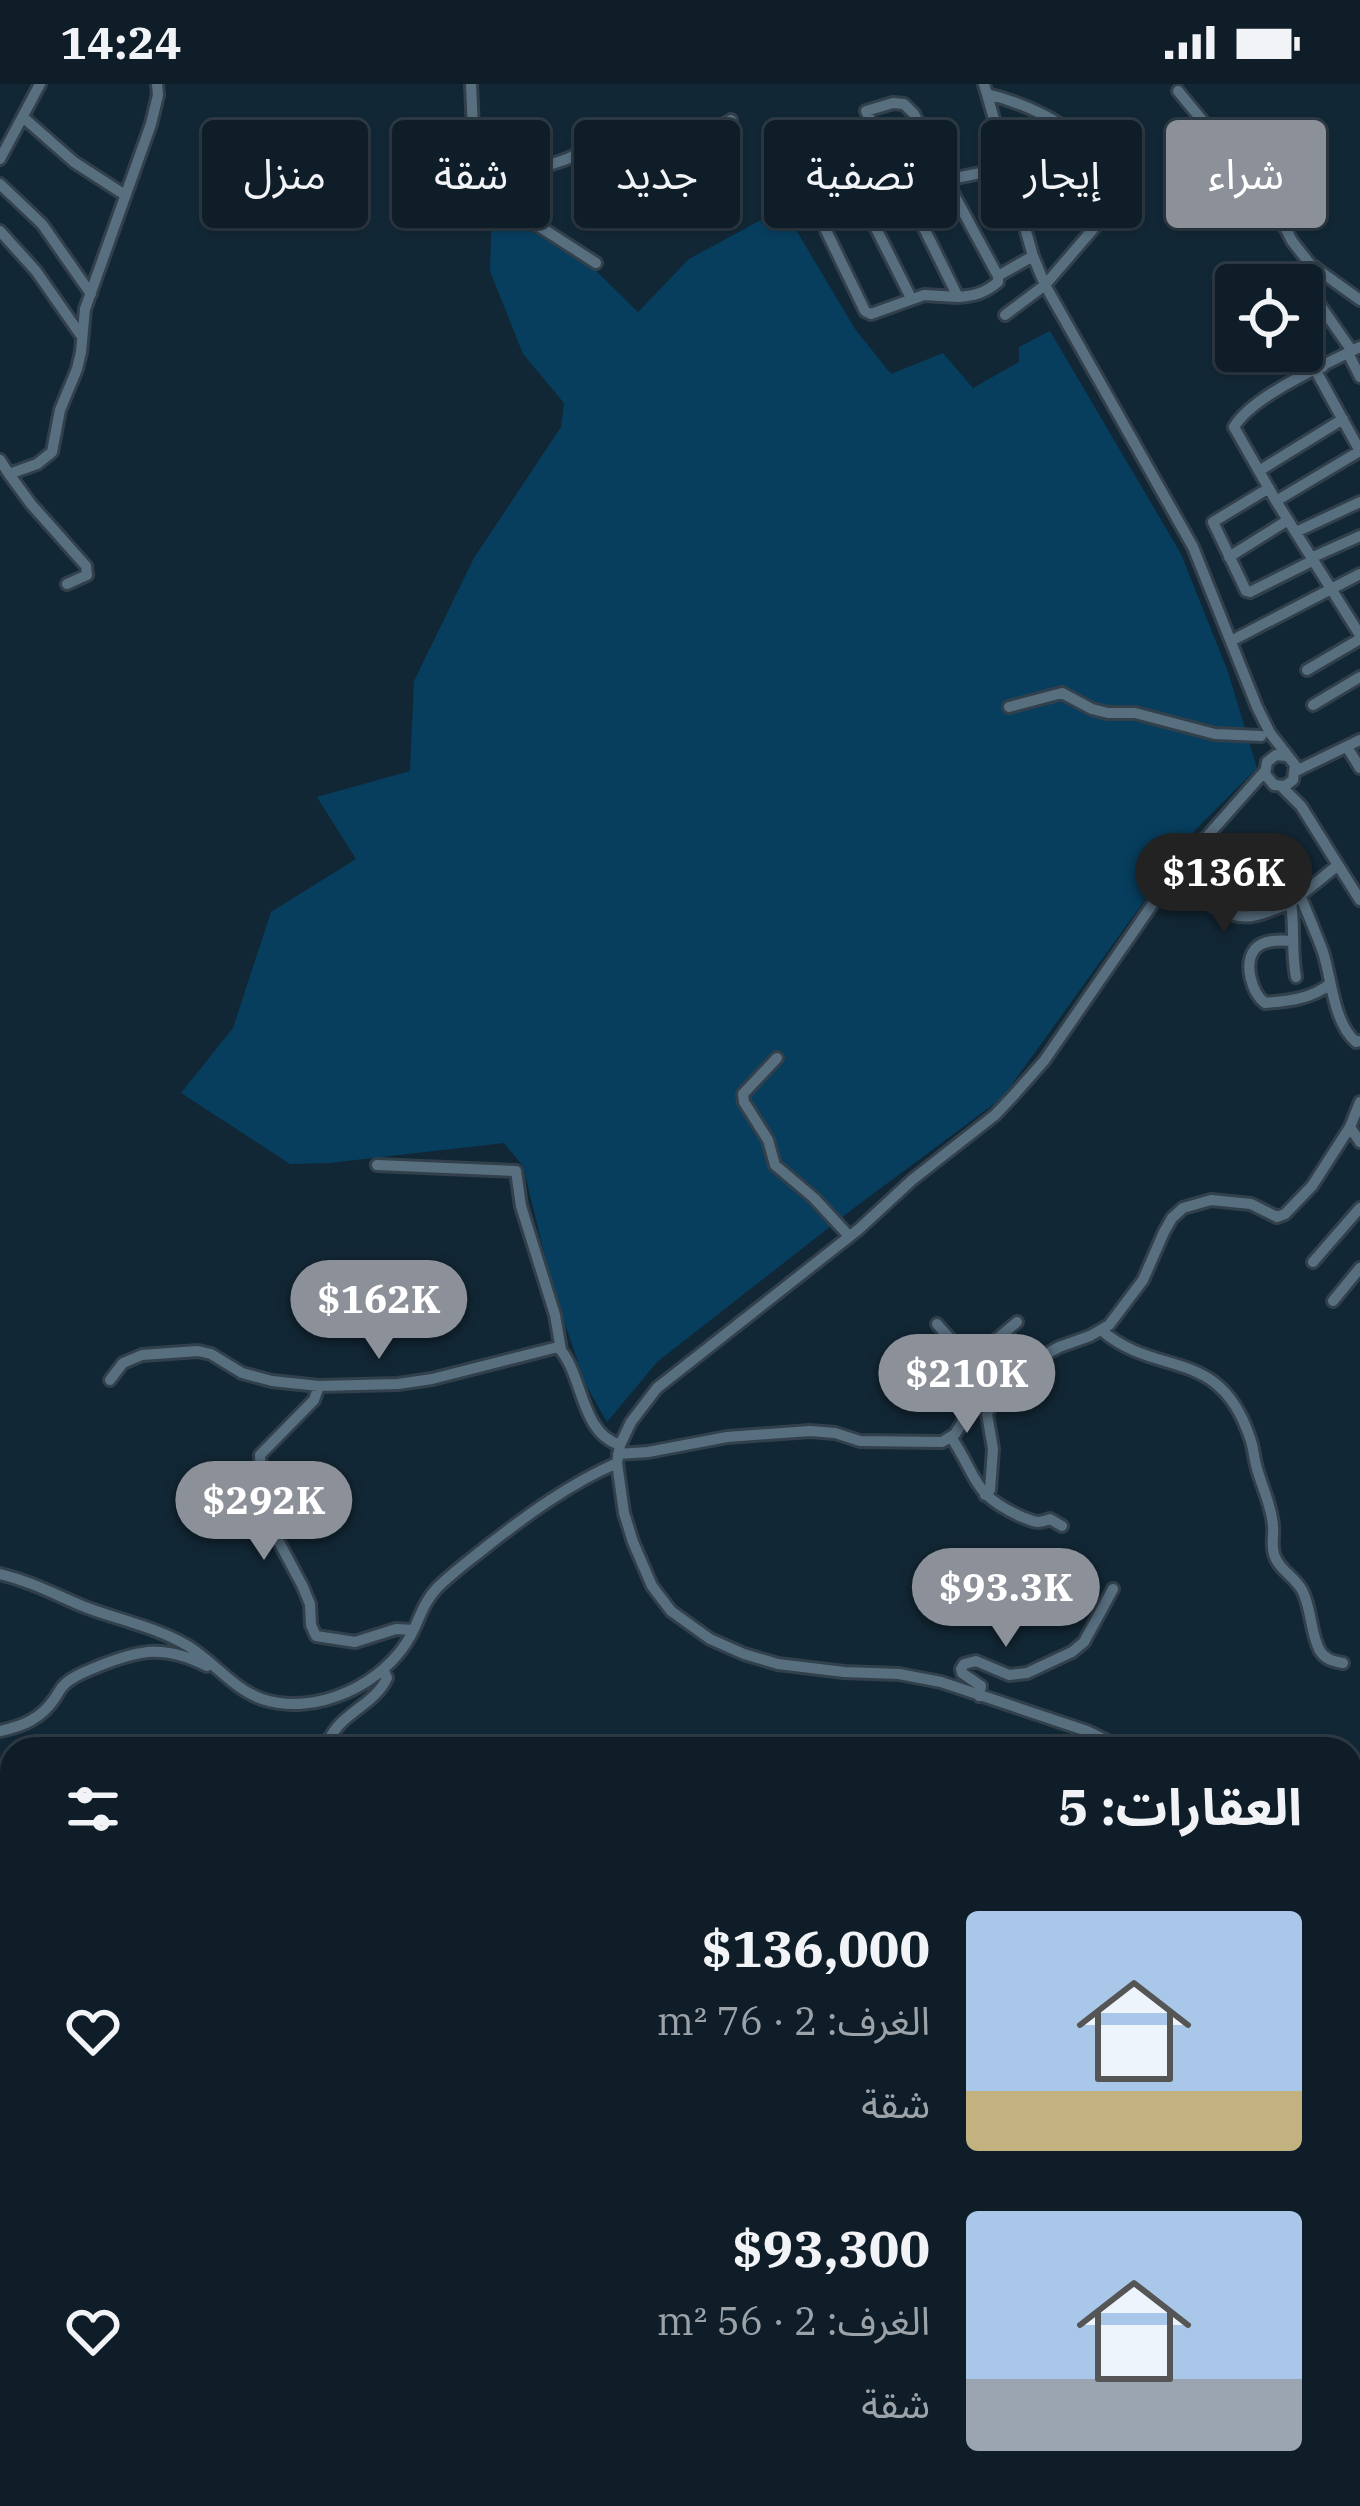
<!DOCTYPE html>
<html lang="ar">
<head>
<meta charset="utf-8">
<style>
  :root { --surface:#0e1d28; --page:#172630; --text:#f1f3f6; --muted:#9ba2a8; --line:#2e3b45; --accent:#8c9099 }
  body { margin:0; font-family:"IBM Plex Serif","Noto Sans Arabic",serif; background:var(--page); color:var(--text); direction:rtl; height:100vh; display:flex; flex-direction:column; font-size:45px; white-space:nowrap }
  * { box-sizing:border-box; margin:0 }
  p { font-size:39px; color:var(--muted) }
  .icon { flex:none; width:66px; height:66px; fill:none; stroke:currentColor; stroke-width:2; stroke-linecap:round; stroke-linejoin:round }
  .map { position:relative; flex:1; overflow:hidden; direction:ltr }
  .side { position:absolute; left:0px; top:1653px; width:1362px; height:771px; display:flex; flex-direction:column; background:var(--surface); border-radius:36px 36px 0 0; box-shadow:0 3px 9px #0004,0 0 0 3px var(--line); direction:rtl }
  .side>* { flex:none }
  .hud { position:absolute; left:36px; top:36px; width:1290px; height:108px; direction:rtl; display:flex; gap:24px }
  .tools { position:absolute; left:1215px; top:180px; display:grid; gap:24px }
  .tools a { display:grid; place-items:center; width:108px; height:108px; border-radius:12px; background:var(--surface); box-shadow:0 3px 9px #0004,0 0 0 3px var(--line); font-size:60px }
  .price { position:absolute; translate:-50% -102px; padding:0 27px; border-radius:42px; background:var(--accent); color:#fff; font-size:39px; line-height:78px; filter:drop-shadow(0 3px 6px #0008) }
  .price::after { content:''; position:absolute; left:50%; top:72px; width:36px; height:27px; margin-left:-18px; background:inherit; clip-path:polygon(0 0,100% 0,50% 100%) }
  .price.on { background:#222; color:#fff }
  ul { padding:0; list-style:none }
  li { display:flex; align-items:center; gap:36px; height:300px; padding:0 60px }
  li span { display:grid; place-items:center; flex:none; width:336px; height:240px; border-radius:12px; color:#555 }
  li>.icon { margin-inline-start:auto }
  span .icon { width:144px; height:144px; fill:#fffc; stroke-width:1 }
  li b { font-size:51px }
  h2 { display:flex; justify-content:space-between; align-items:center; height:144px; padding:0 60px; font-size:51px }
  .chip { padding:0 42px; border-radius:12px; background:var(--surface); box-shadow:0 3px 9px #0004,0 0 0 3px var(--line); font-size:42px; line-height:108px }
  .chip.on { background:var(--accent); color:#fff }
  .status { display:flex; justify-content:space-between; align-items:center; height:84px; padding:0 60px; background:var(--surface); direction:ltr }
  .status svg { height:33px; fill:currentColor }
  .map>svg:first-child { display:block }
</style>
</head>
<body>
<div class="status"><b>14:24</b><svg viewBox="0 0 49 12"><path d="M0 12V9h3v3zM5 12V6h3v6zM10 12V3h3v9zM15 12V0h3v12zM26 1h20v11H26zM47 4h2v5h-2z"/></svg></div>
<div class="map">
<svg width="1360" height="2422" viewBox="0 0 1360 2422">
  <rect width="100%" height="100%" fill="#122735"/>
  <path fill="#073e5e" d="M492,124L592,183L638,228L689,175L783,124L855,245L891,290L943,269L973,304L1019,278V263L1050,247L1181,470L1228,588L1257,684L1196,745L1002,1014L854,1124L657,1278L607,1338L586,1301L553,1206L523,1082L504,1059L329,1079L290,1080L181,1009L233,944L271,828L356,775L317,713L410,687L414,597L474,474L561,343L564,319L523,270L490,187Z"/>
  <path fill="#205273" d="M20,2412H796L798,2422H14Z"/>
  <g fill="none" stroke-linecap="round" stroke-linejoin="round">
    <g stroke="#32404c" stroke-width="16">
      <path id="minor" d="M471,0L474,68L478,80L487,85L549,81L567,75L604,57L673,71L731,36
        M984,0L1033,172L1045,201L1193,463L1257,623L1270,649L1295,681L1293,696L1285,702L1274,701L1265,690L1267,678L1276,671L1287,672
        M1178,7L1234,75L1246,99L1286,145L1292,157L1310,180L1360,216
        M987,10C1020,18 1070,38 1088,67
        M24,34L74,78L125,111
        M825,43L911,214
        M785,62L865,227L871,230L924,211L958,213
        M0,75L40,0
        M475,75V101L596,179
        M946,96L1088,67L1108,125L1106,130L1045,201L1005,231
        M0,100L42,140L91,210
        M874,139L910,118
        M0,147L36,187L80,250
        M998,192L946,96L914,30L904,20L893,19L866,27L958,213C974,212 985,209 998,198V192L1033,172
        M1306,201L1352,267
        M1302,242L1323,225
        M1302,250L1323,283
        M1360,263C1325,281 1253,311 1234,343L1276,417L1360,551
        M1348,269L1360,293
        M1316,287L1360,367
        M0,376L9,390L37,380L52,368L60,326L77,285L81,268L85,225L151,40L158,11L157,0
        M1259,387L1343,335
        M9,390L31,420L86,482L87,491L67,500
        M1269,404L1213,438L1246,507L1250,508L1314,476
        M1276,417L1360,367
        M1296,448L1360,418
        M1229,473L1288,436
        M1313,473L1360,452
        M1231,557L1360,490
        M1307,586L1360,555
        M1313,621L1360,593
        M1009,623L1062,609L1092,625L1108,629H1135L1215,650L1261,652
        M1347,663L1360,684
        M1296,687L1360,656
        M1281,702L1301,722L1360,816
        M1172,792C1193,807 1223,837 1252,832C1265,830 1279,823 1291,819
        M1301,813C1308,831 1316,849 1323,868C1332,896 1333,938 1356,958L1360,957
        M1293,857C1281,856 1263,855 1255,865C1243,880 1252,909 1265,919C1289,917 1311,915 1330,900
        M1296,893C1291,868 1295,844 1291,819L1338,781
        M777,974L743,1010L744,1018L768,1056L775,1081L814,1114L849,1152
        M1360,1018L1350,1043L1360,1058
        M377,1081L516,1087L521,1122L555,1231L561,1266
        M1313,1178L1360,1124
        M1333,1217L1360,1184
        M937,1240L953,1258L979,1270L1000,1288V1296
        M1101,1246C1158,1295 1219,1261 1250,1354C1253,1362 1254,1372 1256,1381C1261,1401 1272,1422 1273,1442C1274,1452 1271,1460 1274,1470C1278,1485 1294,1492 1302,1506C1312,1525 1310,1549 1320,1567C1326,1576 1333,1577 1343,1579
        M979,1270L1017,1238
        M110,1296L123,1279L142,1271L198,1267L211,1270L242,1289L272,1297L319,1302L398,1300L432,1295L558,1263C584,1290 579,1348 620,1361
        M319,1302L314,1316L260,1371L263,1428L302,1501L310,1520L311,1541L316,1552L355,1558L396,1545L413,1546
        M951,1353C979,1395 971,1410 1022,1433C1034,1438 1038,1440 1050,1435L1062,1442
        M618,1370L648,1368L727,1353L810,1347L835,1349L860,1357L942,1358L955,1350L973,1321L1001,1295L1059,1263L1090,1252L1109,1241L1143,1196L1164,1148L1172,1134L1183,1124L1211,1116L1251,1120L1277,1133L1285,1130L1312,1102L1350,1043
        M985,1411L990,1406L993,1365L987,1330L997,1311L992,1303
        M0,1490C30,1497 56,1511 85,1523C119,1536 156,1543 188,1562C213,1577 233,1605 262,1615C316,1633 385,1600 411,1551C420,1534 423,1519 437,1504C452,1489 470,1476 486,1463C527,1431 569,1400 617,1379
        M979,1612L981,1602L962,1589L961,1585L964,1580L976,1577L1009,1591L1027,1589L1072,1568L1084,1558L1113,1505
        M0,1647C23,1642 41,1635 55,1614C60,1607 59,1605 66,1599C75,1591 87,1587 99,1582C141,1565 165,1561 207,1582
        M326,1665C334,1630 373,1624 387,1594L384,1587
        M1124,1665L1087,1647L941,1598L899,1590L844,1588L778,1580L744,1570L710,1555L671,1527L652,1502L633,1458L624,1429L617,1379L620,1361L631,1338L657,1304L859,1145L912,1096L995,1031L1013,1012L1044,977L1172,792L1265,687
        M1350,1982L1360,2000
        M0,2265L12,2279"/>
    </g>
    <use href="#minor" stroke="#586f80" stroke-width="10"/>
  </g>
</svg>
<div class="tools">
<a><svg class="icon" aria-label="locate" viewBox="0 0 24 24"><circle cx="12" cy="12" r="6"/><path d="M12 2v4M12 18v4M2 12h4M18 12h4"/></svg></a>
</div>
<b class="price on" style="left:1224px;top:851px">$136K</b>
<b class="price" style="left:379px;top:1278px">$162K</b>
<b class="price" style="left:967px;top:1352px">$210K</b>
<b class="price" style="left:264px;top:1479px">$292K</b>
<b class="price" style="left:1006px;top:1566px">$93.3K</b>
<div class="hud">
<a class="chip on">شراء</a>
<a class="chip">إيجار</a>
<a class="chip">تصفية</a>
<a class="chip">جديد</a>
<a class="chip">شقة</a>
<a class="chip">منزل</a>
</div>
<section class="side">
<h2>العقارات: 5<svg class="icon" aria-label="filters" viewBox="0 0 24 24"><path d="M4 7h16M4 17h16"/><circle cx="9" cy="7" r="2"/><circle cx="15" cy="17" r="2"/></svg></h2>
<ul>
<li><span style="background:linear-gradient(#a9c7e8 75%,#c2b280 0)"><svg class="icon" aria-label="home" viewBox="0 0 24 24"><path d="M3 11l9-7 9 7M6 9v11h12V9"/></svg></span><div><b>$136,000</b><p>الغرف: 2 · 76 m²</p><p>شقة</p></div><svg class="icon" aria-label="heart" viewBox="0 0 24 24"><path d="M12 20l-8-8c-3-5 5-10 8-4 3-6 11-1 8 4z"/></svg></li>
<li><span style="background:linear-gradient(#a9c7e8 70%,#9aa5b1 0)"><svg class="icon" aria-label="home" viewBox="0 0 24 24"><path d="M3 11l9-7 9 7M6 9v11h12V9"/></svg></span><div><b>$93,300</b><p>الغرف: 2 · 56 m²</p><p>شقة</p></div><svg class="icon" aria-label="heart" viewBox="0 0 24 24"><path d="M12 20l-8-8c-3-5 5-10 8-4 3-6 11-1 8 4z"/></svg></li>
</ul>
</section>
</div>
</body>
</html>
